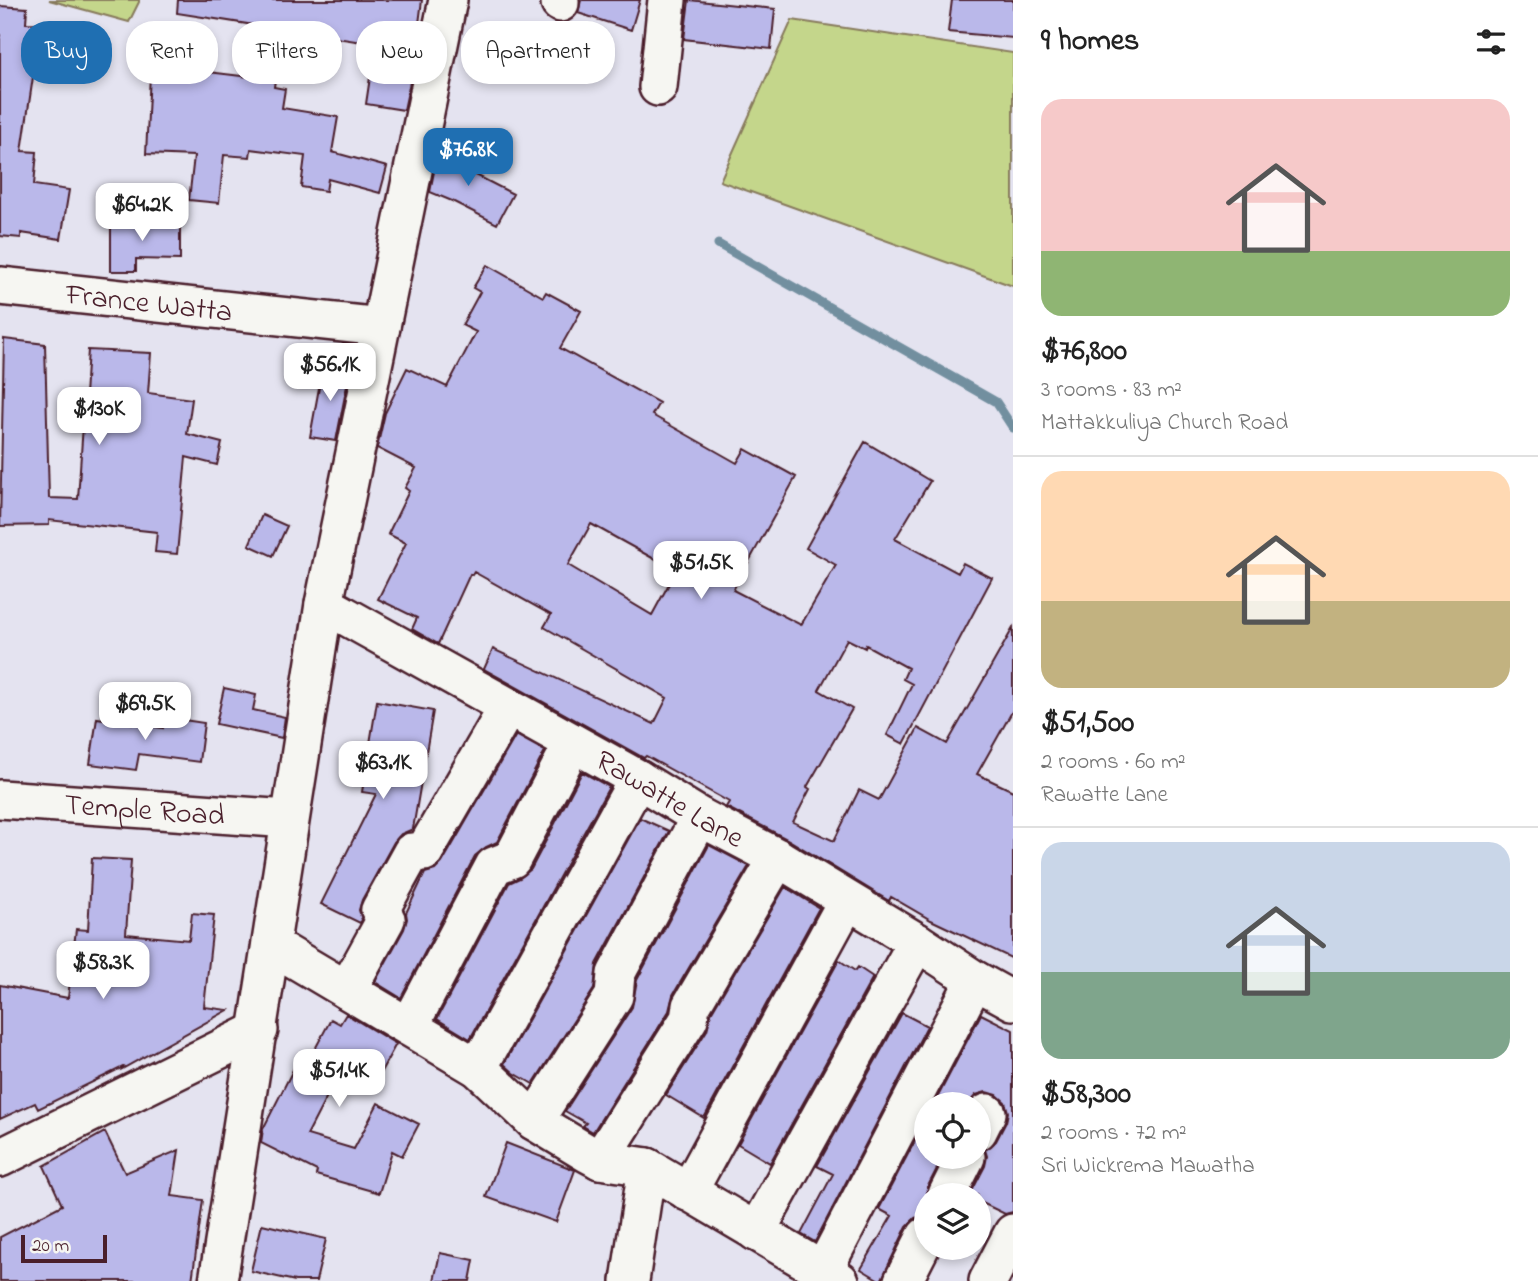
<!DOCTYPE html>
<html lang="en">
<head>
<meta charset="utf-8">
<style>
  :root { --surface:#fff; --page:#f6f6f6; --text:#222; --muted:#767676; --line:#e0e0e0; --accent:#1f6fb2 }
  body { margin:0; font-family:"Indie Flower",sans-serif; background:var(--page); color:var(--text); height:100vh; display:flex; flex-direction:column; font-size:26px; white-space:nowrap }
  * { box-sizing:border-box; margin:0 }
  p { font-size:23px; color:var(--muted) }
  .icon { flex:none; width:38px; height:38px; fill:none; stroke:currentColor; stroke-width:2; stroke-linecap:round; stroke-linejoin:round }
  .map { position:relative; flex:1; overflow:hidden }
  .panel { display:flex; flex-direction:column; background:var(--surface); width:525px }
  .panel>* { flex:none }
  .top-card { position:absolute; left:21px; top:21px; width:665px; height:63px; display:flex; gap:14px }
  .buttons { position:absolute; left:914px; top:1092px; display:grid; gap:14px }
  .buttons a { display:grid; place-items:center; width:77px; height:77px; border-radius:50%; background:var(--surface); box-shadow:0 4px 10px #0003; font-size:35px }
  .scale { position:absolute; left:21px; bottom:18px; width:86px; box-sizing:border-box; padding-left:7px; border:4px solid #4a1f2b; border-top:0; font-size:19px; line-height:24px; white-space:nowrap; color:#4a1f2b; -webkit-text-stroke:5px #f6f6f2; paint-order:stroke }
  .price { position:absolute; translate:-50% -60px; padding:0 16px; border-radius:14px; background:#fff; color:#222; font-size:23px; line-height:46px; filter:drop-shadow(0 2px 4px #0008) }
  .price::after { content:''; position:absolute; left:50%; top:42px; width:21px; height:16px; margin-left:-10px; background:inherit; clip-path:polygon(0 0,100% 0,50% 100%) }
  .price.active { background:var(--accent); color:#fff }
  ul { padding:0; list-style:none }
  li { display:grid; align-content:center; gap:14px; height:371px; padding:0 28px }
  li+li { border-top:2px solid var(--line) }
  li span { display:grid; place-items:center; height:217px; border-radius:21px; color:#555 }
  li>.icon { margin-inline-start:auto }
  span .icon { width:126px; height:126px; fill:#fffc; stroke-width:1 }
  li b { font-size:30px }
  h2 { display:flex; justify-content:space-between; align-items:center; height:84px; padding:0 28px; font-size:30px }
  .chip { padding:0 24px; border-radius:28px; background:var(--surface); box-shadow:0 4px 10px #0003; font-size:24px; line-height:63px }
  .chip.active { background:var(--accent); color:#fff }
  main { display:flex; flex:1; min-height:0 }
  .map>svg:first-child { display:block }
</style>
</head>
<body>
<main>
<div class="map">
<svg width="1013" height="1281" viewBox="0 0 1013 1281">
  <rect width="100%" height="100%" fill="#e4e3f0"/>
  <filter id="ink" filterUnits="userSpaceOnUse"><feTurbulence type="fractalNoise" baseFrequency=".0143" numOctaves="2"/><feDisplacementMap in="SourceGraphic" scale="14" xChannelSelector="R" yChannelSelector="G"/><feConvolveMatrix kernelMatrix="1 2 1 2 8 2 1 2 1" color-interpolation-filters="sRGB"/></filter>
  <g filter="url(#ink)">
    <path fill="#c4d68b" stroke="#877a5b" stroke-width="2" d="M49,0H139V2L129,22Z
      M792,20L1013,53V286L720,181Z"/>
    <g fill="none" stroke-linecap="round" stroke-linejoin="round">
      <path stroke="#728f9f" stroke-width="9" d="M718,244L996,402L1013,428"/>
    </g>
    <path fill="#bab8ea" stroke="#4a1f2b" stroke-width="2" fill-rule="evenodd" d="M178,0H422L414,63L404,110L366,104L375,44L177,13Z
      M581,0H640L631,30L578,13Z
      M689,0L775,9L771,49L684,39Z
      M952,0H1013V38L948,32Z
      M0,6L27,8L26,23L87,25L86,72L34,70L22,151L37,152L34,185L69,190L61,239L21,233V238L0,236Z
      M200,71L275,80L274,87L285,89L282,108L338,117L332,152L387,167L380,193L328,179L326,191L301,187L305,156L251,149L250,157L224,155L219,203L189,200L194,156L146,154L150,74L199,75Z
      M438,151L471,163L468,171L513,194L497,224L452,201L430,192Z
      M111,219H136V224L180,225V260L136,259V271H111Z
      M487,265L543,297L546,292L581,311L560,348L659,403L652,415L737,463L745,449L796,477L733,590L801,625L836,565L806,548L865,442L930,481L895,539L958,573L963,563L992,578L904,744L887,735L912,684L903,679L908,668L866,645L865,648L847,639L819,690L852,709L807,787L810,789L793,822L834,841L859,790L879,800L918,728L947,744L1013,628V710L977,774L1013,791V959L931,920L891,897L889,901L789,840L726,807L729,802L646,756L644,758L484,669L493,649L654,724L667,698L544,627L551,615L474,572L472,575L470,574L438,644L412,629L417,618L378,599L406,543L388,534L409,491L405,488L416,468L377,448L385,413L407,368L447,387L476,332L462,325L480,292L473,288ZM591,524L676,571L652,615L568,565Z
      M4,339L45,344L49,498L78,499L88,350L151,353L148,393L192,399L187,434L222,443L217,465L186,457L177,554L155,552L157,532L49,520V525L0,526Z
      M323,366L350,370L336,441L310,437Z
      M262,515L287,526L273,556L249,545Z
      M224,688L256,695L253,710L285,717L282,738L216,724Z
      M377,701L433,711L413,829L401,834L394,842L362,900L359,910L362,920L360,923L321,904L376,794L362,792Z
      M164,717L204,723L199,762L139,754L136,770L90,764L97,718L163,728Z
      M516,735L545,751L497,842L486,847L475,856L401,998L375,982L404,929L407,919L406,913L425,873L435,870L442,863Z
      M582,772L609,787L470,1039L437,1019L509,883L520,878L531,869Z
      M640,818L669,831L597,964L594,989L533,1084L514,1073L504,1064Z
      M709,845L749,866L673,995L669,1011L593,1132L583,1126L586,1123L565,1111L632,1007L637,980Z
      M92,858L131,860L126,934L189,940L192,913L214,915L204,1007L228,1010L122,1069L123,1067L38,1109L35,1103L0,1119V985L68,998L76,929L88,930Z
      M785,887L819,908L704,1118L666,1095L707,1030L711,1013Z
      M839,960L855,971L858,967L873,977L770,1163L738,1144Z
      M902,1013L927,1026L815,1242L801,1234L833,1174L817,1166Z
      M346,1014L396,1044L373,1086L341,1069L307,1135L354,1149L378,1103L419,1124L402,1156L392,1151L379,1193L316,1175L317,1171L261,1143L263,1129L297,1062L306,1066L331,1019L340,1024Z
      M981,1014L1013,1030V1212L1005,1214L978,1201V1195H970L985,1166L987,1156L985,1150L996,1141L1006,1122L1008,1112L1005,1102L997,1095L986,1092L976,1095L968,1104H934Z
      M926,1120V1157H943L928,1186L926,1215L915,1218L907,1226L881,1281L861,1269L892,1216L879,1209Z
      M105,1132L125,1173L179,1150L172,1196L203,1200L192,1281H0V1237L62,1205L44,1166Z
      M506,1143L575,1170L556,1222L486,1197Z
      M262,1224L326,1239L316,1281H295L251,1271Z
      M440,1253L474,1260L470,1281H434Z"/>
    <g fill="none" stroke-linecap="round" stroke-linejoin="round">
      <g stroke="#4a1f2b" stroke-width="42">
        <g id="minor">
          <path d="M560,3V0"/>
          <path d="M658,87L667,0"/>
          <path id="s1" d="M0,286L381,327"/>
          <path id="s2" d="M324,604L638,779L700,817L778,858L917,942L975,980L1013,1001"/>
          <path id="s3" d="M0,799L289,819"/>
          <path d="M271,945L478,1068L534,1121L587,1153L600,1160L647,1167L840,1281"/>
          <path d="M347,990L386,919L380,910L412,852H424L508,707"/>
          <path d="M409,1027L494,866L512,859L573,743"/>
          <path d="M478,1068L638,779"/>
          <path d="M534,1121L614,996L616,974L700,817"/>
          <path d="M978,1131L987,1113"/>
          <path d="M0,1158L259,1030"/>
          <path d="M600,1160L689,1019L691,1006L778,858"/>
          <path d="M688,1192L847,901"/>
          <path d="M947,1195L966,1157"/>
          <path d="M756,1232L917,942"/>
          <path d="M823,1271L975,980"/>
          <path d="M218,1281L324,604L448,0"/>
          <path d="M630,1281L647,1167"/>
          <path d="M903,1281L926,1236"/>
          <path d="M988,1281L1013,1233"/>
        </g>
      </g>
      <use href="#minor" stroke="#f6f6f2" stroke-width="37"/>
    </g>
  </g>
  <g text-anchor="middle" stroke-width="5" stroke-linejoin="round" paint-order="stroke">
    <g font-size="30" fill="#4a1f2b" stroke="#f6f6f2">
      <text dy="10" stroke="none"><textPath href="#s1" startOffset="150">France Watta</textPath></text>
      <text dy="10" stroke="none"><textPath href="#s2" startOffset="397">Rawatte Lane</textPath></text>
      <text dy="10" stroke="none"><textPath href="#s3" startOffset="145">Temple Road</textPath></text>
    </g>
  </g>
</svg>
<div class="buttons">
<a><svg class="icon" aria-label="locate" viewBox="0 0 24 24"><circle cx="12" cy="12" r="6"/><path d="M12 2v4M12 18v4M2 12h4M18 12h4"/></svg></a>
<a><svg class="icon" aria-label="layers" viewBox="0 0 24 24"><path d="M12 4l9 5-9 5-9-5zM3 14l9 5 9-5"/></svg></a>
</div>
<div class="scale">20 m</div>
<b class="price active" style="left:468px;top:188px">$76.8K</b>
<b class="price" style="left:142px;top:243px">$64.2K</b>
<b class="price" style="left:330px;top:403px">$56.1K</b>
<b class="price" style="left:99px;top:447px">$130K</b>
<b class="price" style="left:701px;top:601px">$51.5K</b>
<b class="price" style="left:145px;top:742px">$69.5K</b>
<b class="price" style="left:383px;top:801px">$63.1K</b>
<b class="price" style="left:103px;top:1001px">$58.3K</b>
<b class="price" style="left:339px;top:1109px">$51.4K</b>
<div class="top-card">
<a class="chip active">Buy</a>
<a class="chip">Rent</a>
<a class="chip">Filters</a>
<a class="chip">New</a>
<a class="chip">Apartment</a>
</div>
</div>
<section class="panel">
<h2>9 homes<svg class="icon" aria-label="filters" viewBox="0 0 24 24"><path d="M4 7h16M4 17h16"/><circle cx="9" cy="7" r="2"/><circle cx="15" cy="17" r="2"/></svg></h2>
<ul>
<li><span style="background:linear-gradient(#f6c9c9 70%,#8fb573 0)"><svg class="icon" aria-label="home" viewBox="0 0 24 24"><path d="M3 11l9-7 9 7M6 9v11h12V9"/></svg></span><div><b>$76,800</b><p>3 rooms · 83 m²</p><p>Mattakkuliya Church Road</p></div></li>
<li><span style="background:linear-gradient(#ffd9b3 60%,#c2b280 0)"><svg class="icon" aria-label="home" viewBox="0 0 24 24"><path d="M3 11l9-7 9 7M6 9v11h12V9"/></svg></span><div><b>$51,500</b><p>2 rooms · 60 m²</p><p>Rawatte Lane</p></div></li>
<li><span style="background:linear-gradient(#c9d6e8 60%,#7fa58c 0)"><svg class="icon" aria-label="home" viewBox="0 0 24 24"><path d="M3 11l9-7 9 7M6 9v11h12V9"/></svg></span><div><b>$58,300</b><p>2 rooms · 72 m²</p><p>Sri Wickrema Mawatha</p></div></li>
</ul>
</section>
</main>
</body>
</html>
